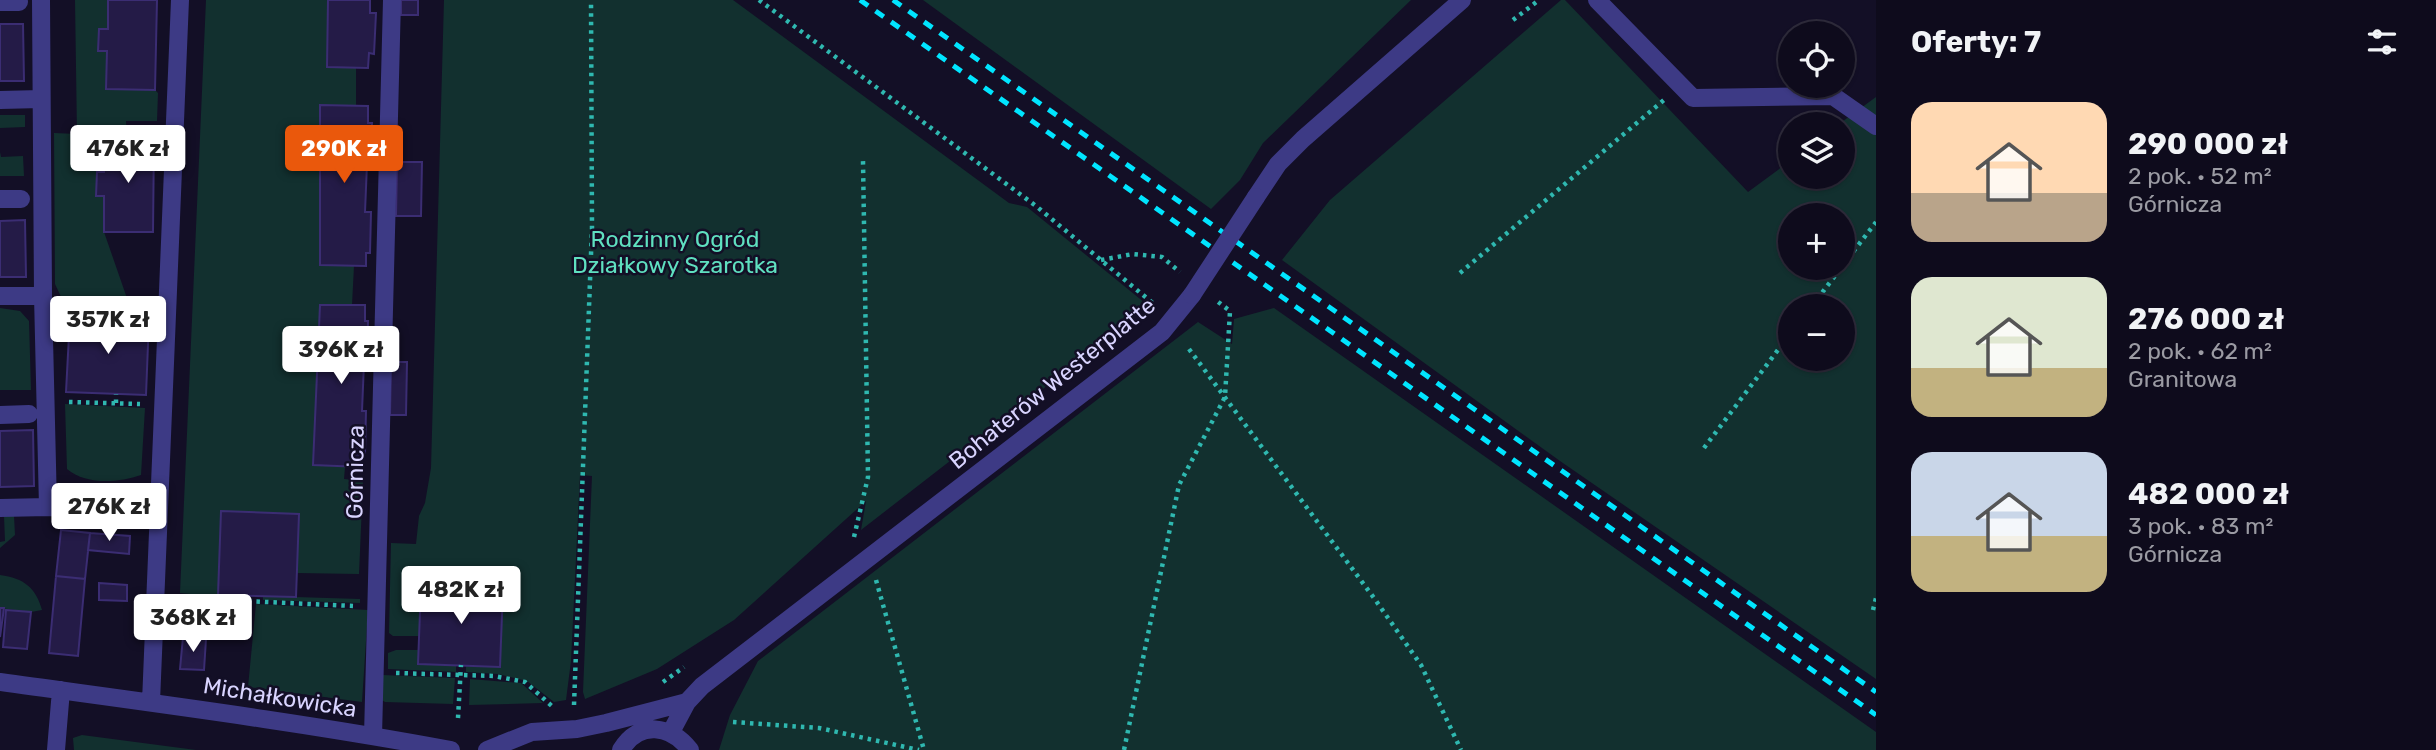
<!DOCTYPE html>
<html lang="pl">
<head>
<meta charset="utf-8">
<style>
  :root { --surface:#0e0b1c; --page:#171425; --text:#f1f3f6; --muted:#9b9ba3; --line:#2e2b3b; --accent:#ea580c }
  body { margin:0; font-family:Rubik,sans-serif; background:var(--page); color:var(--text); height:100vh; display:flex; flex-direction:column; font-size:26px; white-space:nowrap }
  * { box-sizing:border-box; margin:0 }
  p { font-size:23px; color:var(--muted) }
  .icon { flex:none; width:38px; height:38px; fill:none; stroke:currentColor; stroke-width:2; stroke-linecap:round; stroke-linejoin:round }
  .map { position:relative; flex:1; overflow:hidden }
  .side { display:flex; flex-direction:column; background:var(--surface); width:560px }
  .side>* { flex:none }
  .buttons { position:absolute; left:1778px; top:21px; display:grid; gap:14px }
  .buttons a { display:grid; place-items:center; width:77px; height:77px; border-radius:50%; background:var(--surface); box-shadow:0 2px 5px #0004,0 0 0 2px var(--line); font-size:35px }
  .price { position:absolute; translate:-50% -60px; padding:0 16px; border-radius:7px; background:#fff; color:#222; font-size:23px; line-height:46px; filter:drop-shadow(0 2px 4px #0008) }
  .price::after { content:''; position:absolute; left:50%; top:42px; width:21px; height:16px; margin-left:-10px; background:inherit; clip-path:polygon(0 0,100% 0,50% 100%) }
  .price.selected { background:var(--accent); color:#fff }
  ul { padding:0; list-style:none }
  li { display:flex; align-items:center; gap:21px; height:175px; padding:0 35px }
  li span { display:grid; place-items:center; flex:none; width:196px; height:140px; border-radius:21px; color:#555 }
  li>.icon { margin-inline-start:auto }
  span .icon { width:84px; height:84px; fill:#fffc; stroke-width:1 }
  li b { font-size:30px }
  h2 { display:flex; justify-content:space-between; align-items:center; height:84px; padding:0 35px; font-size:30px }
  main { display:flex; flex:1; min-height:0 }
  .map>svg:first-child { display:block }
</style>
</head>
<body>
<main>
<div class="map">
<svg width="1876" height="750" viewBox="0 0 1876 750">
  <rect width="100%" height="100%" fill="#130f26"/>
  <path fill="#12302f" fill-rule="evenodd" d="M75,0H108V29L99,30L98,50L107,51L106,89L155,90L158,93L157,121H126L127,138H105L104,172L97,196H104V232L129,304L150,305L149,319L70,316L55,284L54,133L77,134Z
    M206,0H328L327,66L356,67V106L320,105V265L354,266L352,305H320L313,465L345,467L344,479L363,481L359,574L297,573L299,514L221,511L218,594L220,597L180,593Z
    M444,0H733L1009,203L1027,207L1145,303L1110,337L861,530L866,501L734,620L657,669L585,699L583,692L592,476L580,475L571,661L566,700L554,702L527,681L498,674L466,672V665L500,666L502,589L421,586L419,636H393L389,633L391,543L416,544L419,516L425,503L431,468Z
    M923,0H1411L1263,143L1240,180L1211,209Z
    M1561,0H1565L1748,192L1790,161V177H1843V124H1839L1876,97V679L1560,461L1282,260L1330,200ZM1790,215H1843V268H1790ZM1790,306H1843V359H1790Z
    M0,115H25V127L0,128Z
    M0,152L1,157L23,156L24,176H0Z
    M0,308L20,311L29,321L31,390H0Z
    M1274,308L1876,732V750H719L730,715L758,661L1198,322L1232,344L1234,319Z
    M65,404L145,408L141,475C118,483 86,485 67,469Z
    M4,516H14L15,535L0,548V542L5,541Z
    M0,575C24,578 36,588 42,610L31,612L0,608Z
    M263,596L360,599V603L263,600Z
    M256,604L368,610L362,702L248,687Z
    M396,650H418V664L456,665V672L388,669V653Z
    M382,675L455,678L453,704L385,702L382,700Z
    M470,679L521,683L543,703L469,705Z
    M82,735L196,750H74L73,738Z"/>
  <path fill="#241b47" stroke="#3b2d73" stroke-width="2" d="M108,0H157L155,90L106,89L107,51H98L99,29H108Z
    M328,0H370V13H376L374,54L369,53L368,68L327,67Z
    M401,0H418V15H401Z
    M0,24H23L24,81H0Z
    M320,105L368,106V123H372L371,164H367L365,212H371L370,253H366V266L320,265Z
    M105,138H154L153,232H104V196H96L97,172H104Z
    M397,162H422L421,216H396Z
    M25,220L26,277H0V221Z
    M320,305H365V321H368L367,363H364L362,411H366L365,453H361V467L313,465Z
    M70,316L149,319L146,395L66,392Z
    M391,362H407L406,415H390Z
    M33,430L34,486L0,487V431Z
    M221,511L299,514L296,597L218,595Z
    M61,530L90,533L85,579L56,576Z
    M90,533L130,536L129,554L88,550Z
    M56,576L85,579L78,656L49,653Z
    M99,583L127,585V601L99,600Z
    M421,586L503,589L500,667L418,664Z
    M0,608H4L0,637Z
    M6,610L31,612L27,649L3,647Z
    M183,637L206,639L204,670L180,669Z"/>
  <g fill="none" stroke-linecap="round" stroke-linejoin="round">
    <path stroke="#2fb8b0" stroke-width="4.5" stroke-dasharray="3.5 5" stroke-linecap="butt" d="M759,0L1036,206L1155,305
      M1513,20L1539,0
      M1101,260L1133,254L1162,257L1180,272
      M1843,265L1876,222
      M1460,273L1664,100
      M1812,306L1841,268
      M1189,349L1374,598L1421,665L1461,750
      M69,402L140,404
      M116,403V394
      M1704,448L1790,334
      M854,537L868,477L863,161
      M876,580L924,750
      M180,598L353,606
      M1873,610L1876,598
      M396,673L494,676L525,682L553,707
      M663,682L684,667
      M574,705L592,228L591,0
      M458,718L461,665
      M733,722L819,728L919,750
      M1124,750L1179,485L1225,397L1230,311L1217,301"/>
    <path stroke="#3d3a85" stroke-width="18" d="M41,0L43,296L48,507L159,508
      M1597,0L1693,98L1833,96L1876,126
      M0,2H19
      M0,100L41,99
      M1256,197L1278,164L1303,139L1462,0
      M0,199H21
      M0,296H43
      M0,415L29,414
      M0,508L48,507
      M0,682C151,703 301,722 451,750
      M151,702L180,0
      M671,732L687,702L702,686L1162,332L1192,295
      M373,736L392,0
      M56,750L61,690
      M487,750L532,732L577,729L606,723L687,702
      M621,750C639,720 671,725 690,750"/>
    <path stroke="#00e5ff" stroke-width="5" stroke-dasharray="10 9" stroke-linecap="butt" d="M860,0L1876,715
      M893,0L1876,692"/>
    <path stroke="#3d3a85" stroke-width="18" d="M1192,295L1256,197"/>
  </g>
  <g text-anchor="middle" stroke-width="5" stroke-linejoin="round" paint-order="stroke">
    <g font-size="23" fill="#5fe0c0" stroke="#130f26">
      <text x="675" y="247">Rodzinny Ogród<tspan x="675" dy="26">Działkowy Szarotka</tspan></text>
    </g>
    <g font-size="23" fill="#d9d4ff" stroke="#130f26">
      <text transform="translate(1052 383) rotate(-39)" y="8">Bohaterów Westerplatte</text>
      <text transform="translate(355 472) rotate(-89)" y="8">Górnicza</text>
      <text transform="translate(280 697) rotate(9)" y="8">Michałkowicka</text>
    </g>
  </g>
</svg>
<div class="buttons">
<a><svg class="icon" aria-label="locate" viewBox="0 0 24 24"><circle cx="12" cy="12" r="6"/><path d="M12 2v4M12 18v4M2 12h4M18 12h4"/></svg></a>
<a><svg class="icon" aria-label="layers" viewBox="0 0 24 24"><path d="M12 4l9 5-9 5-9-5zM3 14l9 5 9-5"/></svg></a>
<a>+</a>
<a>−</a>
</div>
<b class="price" style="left:128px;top:185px">476K zł</b>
<b class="price selected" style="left:344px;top:185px">290K zł</b>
<b class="price" style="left:108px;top:356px">357K zł</b>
<b class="price" style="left:341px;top:386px">396K zł</b>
<b class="price" style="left:109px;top:543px">276K zł</b>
<b class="price" style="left:461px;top:626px">482K zł</b>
<b class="price" style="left:193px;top:654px">368K zł</b>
</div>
<section class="side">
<h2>Oferty: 7<svg class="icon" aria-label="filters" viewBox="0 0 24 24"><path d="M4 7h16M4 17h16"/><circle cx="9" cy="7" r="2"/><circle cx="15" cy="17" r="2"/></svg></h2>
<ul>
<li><span style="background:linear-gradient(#ffd9b3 65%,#b9a48a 0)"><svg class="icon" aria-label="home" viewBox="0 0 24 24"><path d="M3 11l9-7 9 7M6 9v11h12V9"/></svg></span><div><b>290 000 zł</b><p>2 pok. · 52 m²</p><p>Górnicza</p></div></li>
<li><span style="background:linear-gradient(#dfe7d0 65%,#c2b280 0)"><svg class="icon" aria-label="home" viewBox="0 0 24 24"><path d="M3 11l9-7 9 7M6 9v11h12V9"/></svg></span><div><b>276 000 zł</b><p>2 pok. · 62 m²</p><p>Granitowa</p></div></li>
<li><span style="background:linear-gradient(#c9d6e8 60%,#c2b280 0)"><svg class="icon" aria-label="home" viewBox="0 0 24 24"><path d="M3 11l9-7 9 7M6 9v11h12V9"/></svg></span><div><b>482 000 zł</b><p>3 pok. · 83 m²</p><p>Górnicza</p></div></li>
</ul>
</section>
</main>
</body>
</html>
